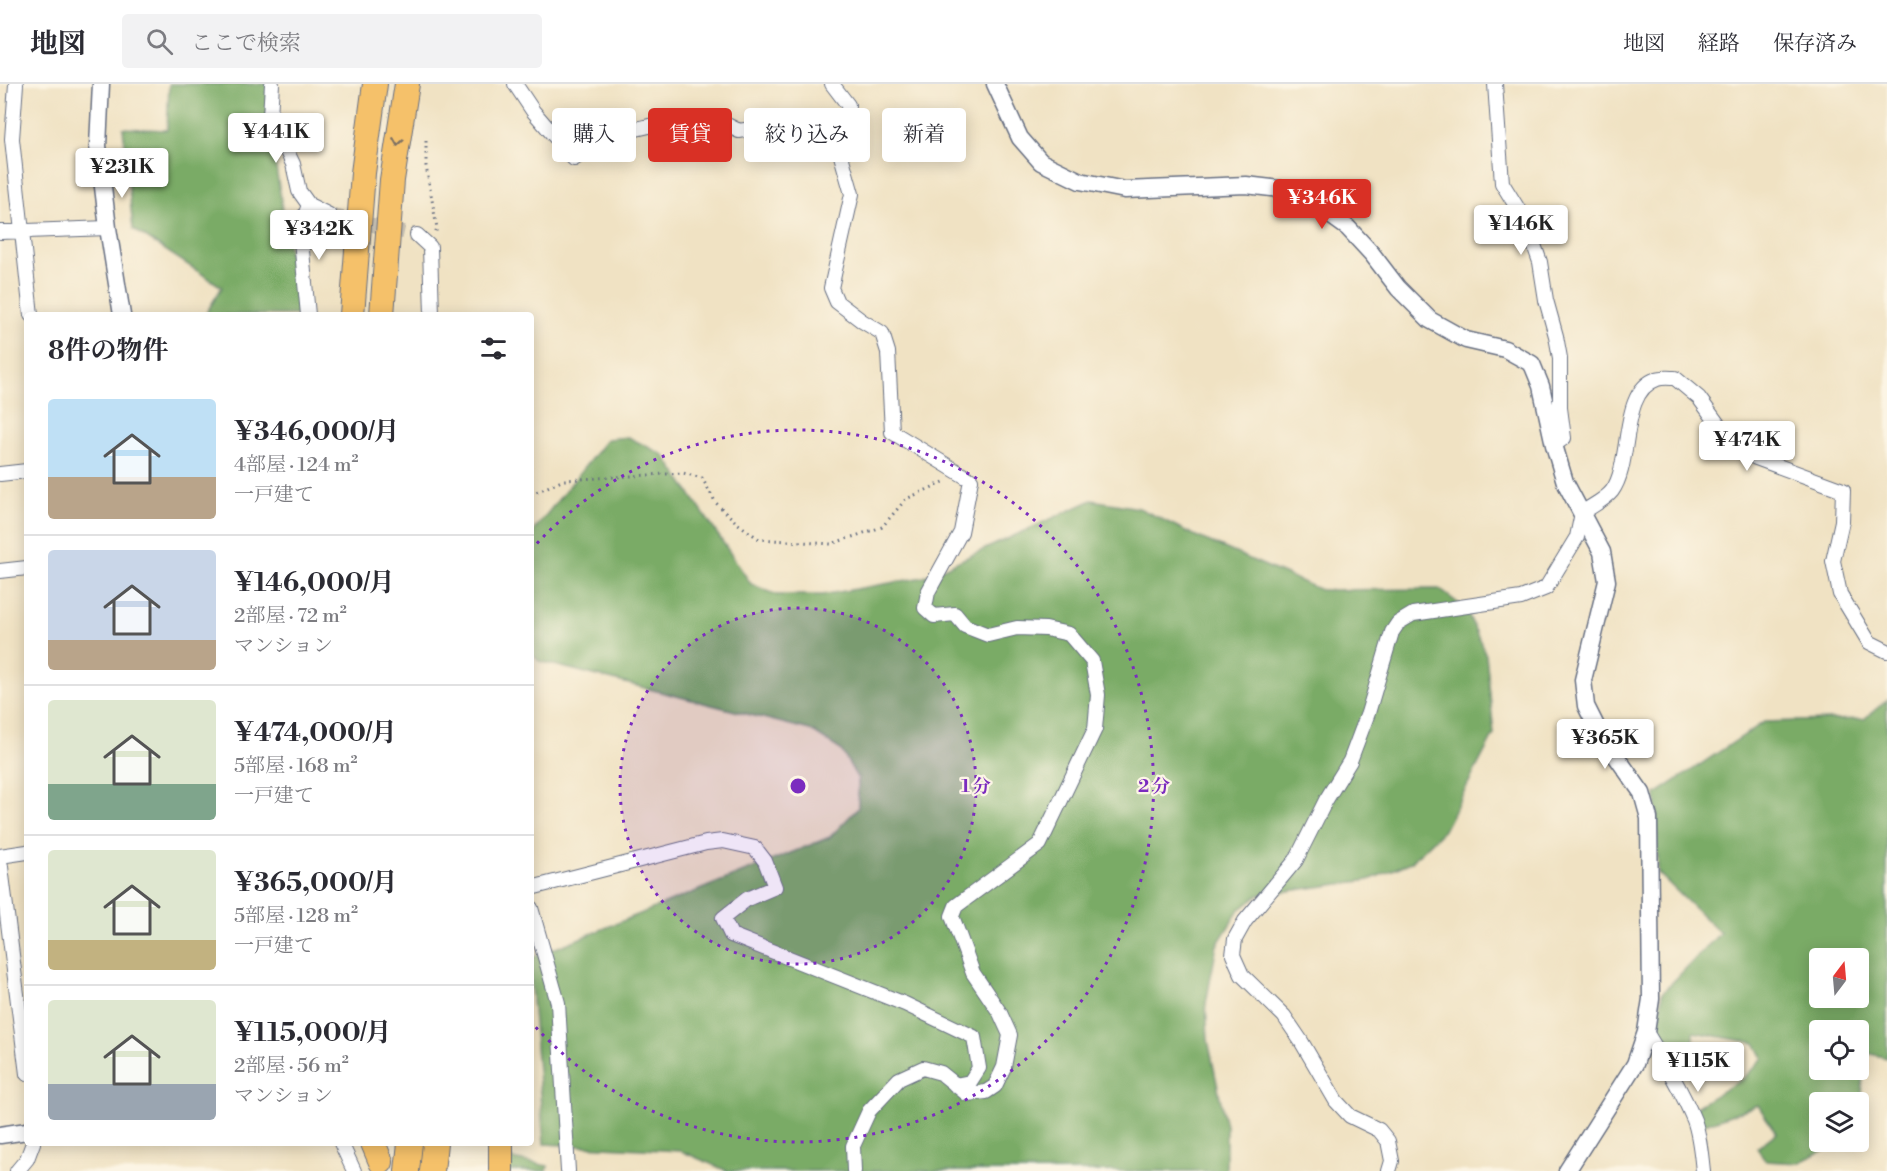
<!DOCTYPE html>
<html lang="ja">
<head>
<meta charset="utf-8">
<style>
  :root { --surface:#fff; --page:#f2f2f3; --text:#2b2b33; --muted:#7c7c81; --line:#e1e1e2; --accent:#d93025 }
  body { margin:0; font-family:"Libre Bodoni","Noto Serif JP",serif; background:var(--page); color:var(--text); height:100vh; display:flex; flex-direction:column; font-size:22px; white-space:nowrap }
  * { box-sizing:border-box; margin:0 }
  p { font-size:20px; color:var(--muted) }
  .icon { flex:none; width:33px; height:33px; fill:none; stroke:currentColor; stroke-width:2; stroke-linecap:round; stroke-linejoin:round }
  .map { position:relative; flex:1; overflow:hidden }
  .sheet { position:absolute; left:24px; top:228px; width:510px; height:834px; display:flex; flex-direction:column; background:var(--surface); border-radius:6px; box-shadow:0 3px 15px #0003 }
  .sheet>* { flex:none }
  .guide { position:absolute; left:552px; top:24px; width:570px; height:54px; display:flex; gap:12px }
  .needle { width:39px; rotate:16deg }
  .fabs { position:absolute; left:1809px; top:864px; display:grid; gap:12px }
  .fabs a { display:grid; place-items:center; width:60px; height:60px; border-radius:6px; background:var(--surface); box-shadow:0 3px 15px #0003; font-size:30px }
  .price { position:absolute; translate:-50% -51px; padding:0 14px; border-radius:6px; background:#fff; color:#222; font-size:20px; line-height:39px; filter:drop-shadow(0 2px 3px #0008) }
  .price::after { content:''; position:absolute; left:50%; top:36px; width:18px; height:14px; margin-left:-9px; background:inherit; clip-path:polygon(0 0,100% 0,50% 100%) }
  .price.selected { background:var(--accent); color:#fff }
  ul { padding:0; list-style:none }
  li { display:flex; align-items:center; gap:18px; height:150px; padding:0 24px }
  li+li { border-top:2px solid var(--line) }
  li span { display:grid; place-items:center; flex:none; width:168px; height:120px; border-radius:6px; color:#555 }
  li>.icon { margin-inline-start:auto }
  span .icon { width:72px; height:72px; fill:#fffc; stroke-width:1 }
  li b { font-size:26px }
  h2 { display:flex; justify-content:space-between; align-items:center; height:72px; padding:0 24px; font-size:26px }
  .tag { padding:0 21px; border-radius:6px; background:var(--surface); box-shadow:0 3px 15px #0003; font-size:21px; line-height:54px }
  .tag.selected { background:var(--accent); color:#fff }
  header { display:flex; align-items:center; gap:36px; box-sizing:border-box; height:84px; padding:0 30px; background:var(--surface); border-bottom:2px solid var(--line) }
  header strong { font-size:28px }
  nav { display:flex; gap:33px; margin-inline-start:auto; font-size:21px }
  .search { width:420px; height:54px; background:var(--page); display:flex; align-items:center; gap:15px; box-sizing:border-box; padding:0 21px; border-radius:6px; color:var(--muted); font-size:22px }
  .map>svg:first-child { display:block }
</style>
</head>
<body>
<header>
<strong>地図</strong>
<div class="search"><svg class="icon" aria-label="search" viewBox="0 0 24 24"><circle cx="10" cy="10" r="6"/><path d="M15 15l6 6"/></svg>ここで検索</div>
<nav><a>地図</a><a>経路</a><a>保存済み</a></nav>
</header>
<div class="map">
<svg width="1887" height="1087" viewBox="0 0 1887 1087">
  <rect width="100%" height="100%" fill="#fcf5e5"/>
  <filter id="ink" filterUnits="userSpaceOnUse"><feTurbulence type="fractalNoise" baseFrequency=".0167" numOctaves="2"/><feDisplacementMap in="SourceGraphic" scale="12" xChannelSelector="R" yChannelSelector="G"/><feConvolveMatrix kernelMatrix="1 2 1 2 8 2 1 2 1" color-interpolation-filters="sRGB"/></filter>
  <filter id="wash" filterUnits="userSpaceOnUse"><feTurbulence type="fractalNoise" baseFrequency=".008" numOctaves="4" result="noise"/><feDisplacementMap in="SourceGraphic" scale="24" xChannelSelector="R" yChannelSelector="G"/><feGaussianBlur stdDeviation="1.35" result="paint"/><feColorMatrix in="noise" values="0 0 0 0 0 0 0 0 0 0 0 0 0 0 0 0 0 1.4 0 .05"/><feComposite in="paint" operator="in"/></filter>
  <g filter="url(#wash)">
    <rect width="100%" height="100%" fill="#f0e2c3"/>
    <path fill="#7aab66" stroke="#4a6d62" stroke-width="1.5" fill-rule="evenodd" d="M169,0H268V33L299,231H205L222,203L133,145L123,44L167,46Z
      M628,353L664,371L751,500L777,511H822L924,493L1092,416L1139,424L1196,452L1321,506L1439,505L1466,525L1486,571L1494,650L1444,746L1411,778L1369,796L1259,811L1239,826L1217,861L1206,919L1208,956L1226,1042V1087H727L681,1067L544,1060L531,903V874L830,753L858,724V695L841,666L810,646L539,577L531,569V456L534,446L607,355Z
      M1887,616V974L1863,968L1862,1031L1859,1035L1858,1018H1820V1058H1838L1835,1061L1798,1079L1766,1077L1757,1064L1776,1049L1758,1021L1699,1042L1692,1025L1744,994L1763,974L1755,959L1693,948L1694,965L1671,982L1658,957L1662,909L1720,849L1658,789L1656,710L1764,638L1864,635ZM1820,874H1858V914H1820ZM1820,946H1858V986H1820Z
      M502,1073L548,1082L547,1087H506Z"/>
  </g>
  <g filter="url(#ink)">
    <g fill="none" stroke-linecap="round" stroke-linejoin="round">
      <path stroke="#c5beaf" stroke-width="14" stroke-dasharray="14 7" stroke-linecap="butt" d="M329,131L417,151"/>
      <g stroke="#666e81" stroke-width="16">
        <path id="minor" d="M16,0L12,55L31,231
          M272,0L270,32L293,80L299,107L309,121L329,131
          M515,0L533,27L574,75L606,52L662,39L719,37L739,47L780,40L808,52H829L838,61
          M832,0L848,21L846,42L838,61L852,110L831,204L837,218L862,237L882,249L888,268L892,348L971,396L961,448L928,508L925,524L934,532L955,530L965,542L988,551L1017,544L1046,545L1069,550L1092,577L1098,611L1095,645L1040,760L956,822L952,832L973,889L1000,929L1010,951L1004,983L995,1002L986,1008L967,1010L941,989L923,984L899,995L869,1027L853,1062L854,1087
          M1495,0L1502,99L1526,138L1540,178L1546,216L1556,252L1560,274V324L1564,354L1554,361
          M0,148L108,144
          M417,151L430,163L432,231
          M308,231L300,145L309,121
          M0,390L27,387
          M0,487L27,484
          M0,772L27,768
          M0,775L27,990
          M531,804L706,759L723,757L755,764L765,777L775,803L747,815L723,834L731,851L905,920L974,953L979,984L970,998L955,1001
          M531,824L558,919L568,1087
          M1646,948C1663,976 1681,1005 1694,1036C1700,1052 1701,1070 1703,1087
          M341,1059L354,1087
          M17,1087L27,1075L33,1059
          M1389,1087L1392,1077L1388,1057L1379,1046L1350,1032L1336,1017L1301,957L1284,932L1242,891L1233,871L1235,855L1245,837L1296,776L1326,716L1350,677L1368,629L1392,548L1398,539L1413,530L1521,514L1546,504L1577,453L1582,429C1591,422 1605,416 1612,407C1633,379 1619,307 1657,295C1662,293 1670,294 1675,294L1699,314L1731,358L1756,374L1843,406L1842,437L1833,477L1840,510L1869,558L1887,567"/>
      </g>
      <g stroke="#666e81" stroke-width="19">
        <path id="tertiary" d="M101,0L98,62L108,144L122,231
          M995,0L1020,54L1041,78L1080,97L1125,106L1246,101L1280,105L1312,118L1348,144L1372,170L1398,204L1430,236L1466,256L1505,265L1532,280L1541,302L1554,361L1565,398L1602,468L1607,497L1583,596L1586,622L1599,648L1642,709L1649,734L1651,915L1646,948L1635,980L1567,1087
          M0,1051L27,1047"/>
      </g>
      <g stroke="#666e81" stroke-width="26">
        <path id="motorway" d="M352,231L363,89L375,0
          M382,231L392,96L407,0
          M373,1059L381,1078
          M501,1059V1087
          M407,1087L410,1059
          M432,1087L435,1059"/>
      </g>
      <path stroke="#666e81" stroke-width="3" stroke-dasharray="1.5 4.5" stroke-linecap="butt" d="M426,57V82L437,144L435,150
        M531,410L564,396L683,389L702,394L716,419L737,439L759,455L831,460L882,443L906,415L946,397"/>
      <use href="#minor" stroke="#fff" stroke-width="14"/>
      <use href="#tertiary" stroke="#fff" stroke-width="16"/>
      <use href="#motorway" stroke="#f5c16b" stroke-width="24"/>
    </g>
    <defs><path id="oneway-chevron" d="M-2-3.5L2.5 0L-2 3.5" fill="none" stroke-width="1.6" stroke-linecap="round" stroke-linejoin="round" transform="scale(1.5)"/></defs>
    <use stroke="#7d7164" href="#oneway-chevron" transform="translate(398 58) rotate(99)"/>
  </g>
  <circle cx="798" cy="702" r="178" fill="#7b2cbf" fill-opacity=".12"/>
  <g fill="none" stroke="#7b2cbf" stroke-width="3" stroke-dasharray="3 6">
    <circle cx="798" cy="702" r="178"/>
    <path d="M531 466A356 356 0 1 1 531 938"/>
  </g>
  <circle cx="798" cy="702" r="9" fill="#7b2cbf" stroke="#fcf5e5" stroke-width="3"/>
  <g font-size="18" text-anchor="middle" font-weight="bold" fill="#7b2cbf" stroke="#fcf5e5" stroke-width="4.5" stroke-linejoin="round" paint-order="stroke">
    <text x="976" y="708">1 分</text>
    <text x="1154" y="708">2 分</text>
  </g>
</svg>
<div class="fabs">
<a><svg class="needle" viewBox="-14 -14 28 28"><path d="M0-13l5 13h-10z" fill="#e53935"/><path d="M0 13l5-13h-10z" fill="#7c7c81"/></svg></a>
<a><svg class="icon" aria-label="locate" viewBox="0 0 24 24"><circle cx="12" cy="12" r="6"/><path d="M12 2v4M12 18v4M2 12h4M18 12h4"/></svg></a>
<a><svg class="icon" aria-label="layers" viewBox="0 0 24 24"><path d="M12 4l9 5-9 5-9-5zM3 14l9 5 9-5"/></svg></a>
</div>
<b class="price" style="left:276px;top:80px">¥441K</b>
<b class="price" style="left:122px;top:115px">¥231K</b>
<b class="price selected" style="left:1322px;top:146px">¥346K</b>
<b class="price" style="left:1521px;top:172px">¥146K</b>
<b class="price" style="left:319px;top:177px">¥342K</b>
<b class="price" style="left:1747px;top:388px">¥474K</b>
<b class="price" style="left:1605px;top:686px">¥365K</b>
<b class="price" style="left:1698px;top:1009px">¥115K</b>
<div class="guide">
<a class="tag">購入</a>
<a class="tag selected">賃貸</a>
<a class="tag">絞り込み</a>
<a class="tag">新着</a>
</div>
<section class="sheet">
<h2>8件の物件<svg class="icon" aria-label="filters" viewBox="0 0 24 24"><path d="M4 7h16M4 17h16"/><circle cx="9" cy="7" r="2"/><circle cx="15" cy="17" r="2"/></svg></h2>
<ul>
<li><span style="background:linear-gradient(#bfe0f5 65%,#b9a48a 0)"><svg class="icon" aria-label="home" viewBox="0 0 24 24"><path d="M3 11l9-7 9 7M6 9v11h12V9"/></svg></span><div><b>¥346,000/月</b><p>4部屋 · 124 m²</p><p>一戸建て</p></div></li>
<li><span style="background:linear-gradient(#c9d6e8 75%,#b9a48a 0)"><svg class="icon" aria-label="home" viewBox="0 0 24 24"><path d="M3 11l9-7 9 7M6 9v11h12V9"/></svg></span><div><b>¥146,000/月</b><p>2部屋 · 72 m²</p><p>マンション</p></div></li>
<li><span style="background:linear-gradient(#dfe7d0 70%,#7fa58c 0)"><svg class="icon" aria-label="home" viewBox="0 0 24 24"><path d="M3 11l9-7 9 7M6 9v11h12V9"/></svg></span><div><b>¥474,000/月</b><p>5部屋 · 168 m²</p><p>一戸建て</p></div></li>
<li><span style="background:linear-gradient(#dfe7d0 75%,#c2b280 0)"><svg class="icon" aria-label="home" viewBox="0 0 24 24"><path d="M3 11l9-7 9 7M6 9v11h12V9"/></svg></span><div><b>¥365,000/月</b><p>5部屋 · 128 m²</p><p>一戸建て</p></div></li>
<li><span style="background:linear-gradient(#dfe7d0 70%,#9aa5b1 0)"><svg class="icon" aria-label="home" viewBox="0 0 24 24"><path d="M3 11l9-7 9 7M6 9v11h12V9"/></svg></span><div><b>¥115,000/月</b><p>2部屋 · 56 m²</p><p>マンション</p></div></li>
</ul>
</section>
</div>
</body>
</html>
